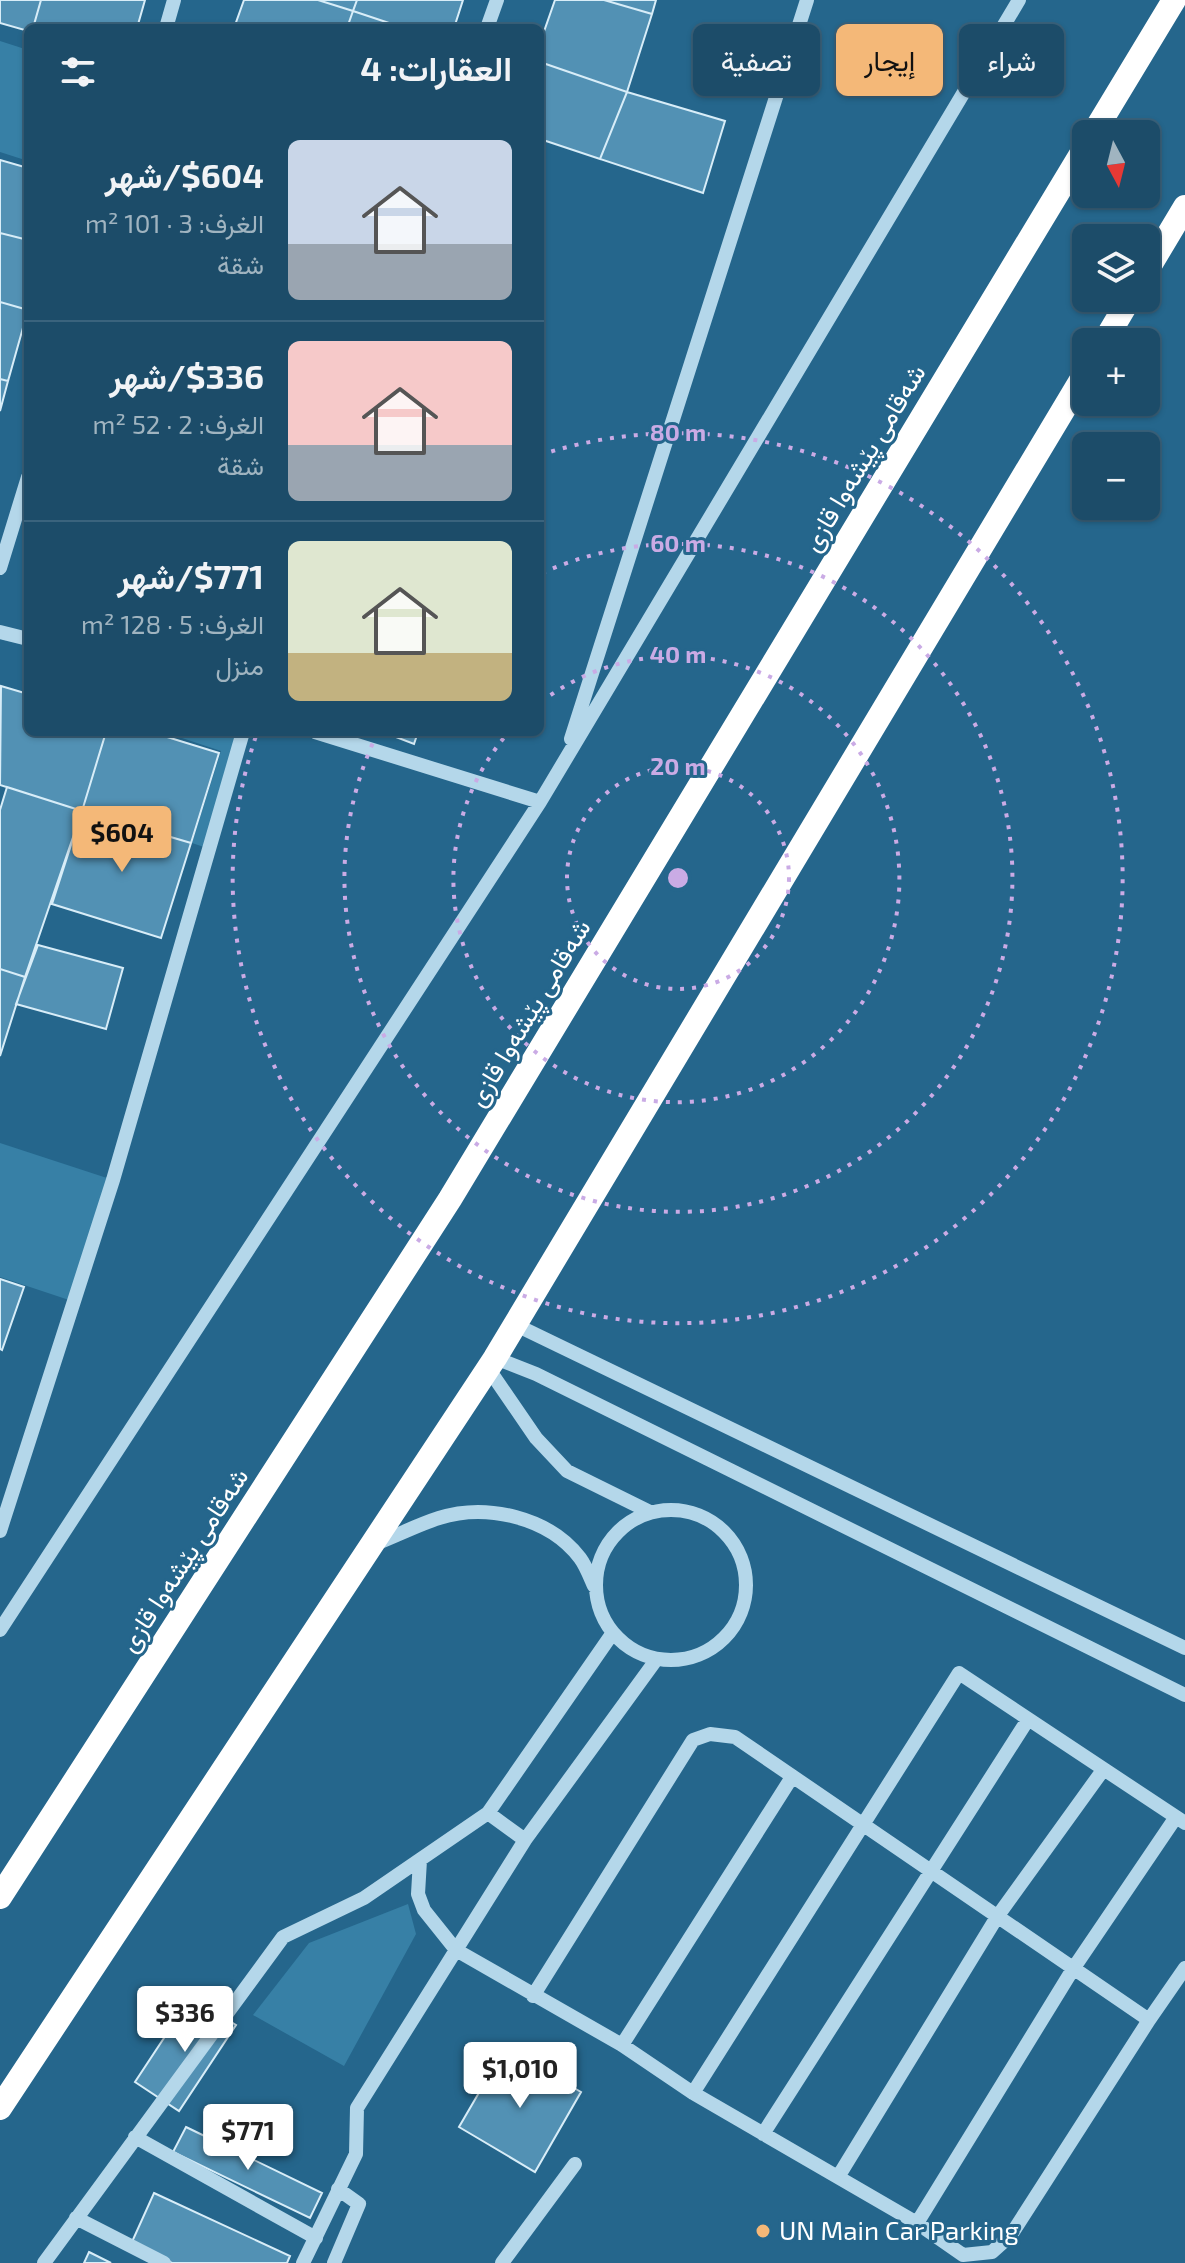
<!DOCTYPE html>
<html lang="ar">
<head>
<meta charset="utf-8">
<style>
  :root { --surface:#1c4c69; --page:#25536f; --text:#f1f3f6; --muted:#a0b4c0; --line:#3a637d; --accent:#f4b878 }
  body { margin:0; font-family:"Exo 2",Vazirmatn,sans-serif; background:var(--page); color:var(--text); direction:rtl; height:100vh; display:flex; flex-direction:column; font-size:30px; white-space:nowrap }
  * { box-sizing:border-box; margin:0 }
  p { font-size:26px; color:var(--muted) }
  .icon { flex:none; width:44px; height:44px; fill:none; stroke:currentColor; stroke-width:2; stroke-linecap:round; stroke-linejoin:round }
  .map { position:relative; flex:1; overflow:hidden; direction:ltr }
  .details { position:absolute; left:24px; top:24px; width:520px; height:712px; display:flex; flex-direction:column; background:var(--surface); border-radius:12px; box-shadow:0 2px 6px #0004,0 0 0 2px var(--line); direction:rtl }
  .details>* { flex:none }
  .guide { position:absolute; left:568px; top:24px; width:496px; height:72px; direction:rtl; display:flex; gap:16px }
  .needle { width:52px; rotate:173deg }
  .tools { position:absolute; left:1072px; top:120px; display:grid; gap:16px }
  .tools a { display:grid; place-items:center; width:88px; height:88px; border-radius:12px; background:var(--surface); box-shadow:0 2px 6px #0004,0 0 0 2px var(--line); font-size:40px }
  .price { position:absolute; translate:-50% -68px; padding:0 18px; border-radius:8px; background:#fff; color:#222; font-size:26px; line-height:52px; filter:drop-shadow(0 2px 4px #0008) }
  .price::after { content:''; position:absolute; left:50%; top:48px; width:24px; height:18px; margin-left:-12px; background:inherit; clip-path:polygon(0 0,100% 0,50% 100%) }
  .price.current { background:var(--accent); color:#111 }
  ul { padding:0; list-style:none }
  li { display:flex; align-items:center; gap:24px; height:200px; padding:0 32px }
  li+li { border-top:2px solid var(--line) }
  li span { display:grid; place-items:center; flex:none; width:224px; height:160px; border-radius:12px; color:#555 }
  li>.icon { margin-inline-start:auto }
  span .icon { width:96px; height:96px; fill:#fffc; stroke-width:1 }
  li b { font-size:34px }
  h2 { display:flex; justify-content:space-between; align-items:center; height:96px; padding:0 32px; font-size:34px }
  .chip { padding:0 28px; border-radius:12px; background:var(--surface); box-shadow:0 2px 6px #0004,0 0 0 2px var(--line); font-size:28px; line-height:72px }
  .chip.current { background:var(--accent); color:#111 }
  .map>svg:first-child { display:block }
</style>
</head>
<body>
<div class="map">
<svg width="1185" height="2263" viewBox="0 0 1185 2263">
  <rect width="100%" height="100%" fill="#25668c"/>
  <path fill="#3780a6" d="M0,41L28,50V161L0,152Z
    M164,732H241L204,847L192,843L221,751Z
    M0,1143L113,1180L72,1301L0,1277Z
    M408,1904L416,1934L344,2066L253,2015L309,1943Z"/>
  <path fill="#5291b4" stroke="#d8edf8" stroke-width="2" d="M0,0H41L33,28L28,31L0,23Z
    M41,0H145L137,28H33Z
    M244,0H318L353,11L347,28H234Z
    M318,0H357L353,11Z
    M357,0H463L454,28H404L353,11Z
    M555,0H604L652,14L627,92L540,62V43Z
    M604,0H656L652,14Z
    M353,11L404,28H347Z
    M540,62L627,92L600,159L540,139Z
    M627,92L725,121L703,193L600,159Z
    M0,160L28,168V240L0,233Z
    M0,233L28,240V310L0,302Z
    M0,302L28,310L8,381L0,379Z
    M0,379L8,381L0,411Z
    M1,686L28,694V732H106L82,811L0,785Z
    M106,732H151L219,753L191,843L82,811Z
    M383,732H418L414,744Z
    M7,787L82,811L25,977L0,969V810Z
    M82,811L191,843L161,938L52,904Z
    M38,945L123,968L106,1029L16,1004Z
    M0,969L25,977L0,1056Z
    M0,1279L24,1287L2,1350L0,1349Z
    M191,1997L236,2025L179,2111L135,2082Z
    M505,2048L581,2092L535,2172L459,2127Z
    M186,2127L322,2193L310,2218L173,2152Z
    M154,2193L290,2256L287,2263H172L131,2244Z
    M89,2252L111,2263H84Z"/>
  <g fill="none" stroke-linecap="round" stroke-linejoin="round">
    <path stroke="#b4d7ea" stroke-width="14" d="M166,28L174,0
      M487,28L497,0
      M0,568L28,477
      M0,632L28,639
      M315,732L540,802
      M571,739L807,0
      M516,1325L1185,1648
      M495,1358L536,1374L1185,1695
      M488,1368L536,1438L567,1471L650,1512
      M596 1585a75 75 0 1 1 150 0a75 75 0 1 1-150 0Z
      M0,1531L113,1180L243,732
      M375,1544C396,1536 417,1525 439,1518C486,1503 549,1517 580,1558C586,1566 590,1577 594,1586
      M0,1630L540,802L1019,0
      M488,1813L525,1840L656,1660
      M420,1860L418,1894L424,1910L456,1950L622,2045L693,2093L917,2223L963,2255L992,2252L1011,2235L1149,2020L735,1737L710,1734L693,1740L533,1996
      M1149,2020L1185,1968
      M622,2045L792,1777
      M693,2093L959,1673L1185,1823
      M763,2134L1027,1721
      M135,2137L316,2238
      M838,2177L997,1917L1103,1770
      M76,2218L164,2263
      M917,2223L1073,1969L1176,1817
      M44,2263L283,1937L364,1898L488,1813L612,1634
      M303,2263L356,2154L357,2108L525,1840
      M334,2263L359,2204L338,2189
      M502,2263L575,2164"/>
    <path stroke="#fff" stroke-width="24" d="M1093,134L1174,0
      M1146,272L1185,207
      M1104,342L1130,298
      M0,1897L450,1199L1086,146
      M0,2108L495,1358L1086,372"/>
  </g>
  <g fill="none" stroke="#caabe5" stroke-width="4" stroke-dasharray="4 8">
    <circle cx="678" cy="878" r="111"/>
    <path d="M541 702A223 223 0 1 1 508 733"/>
    <path d="M542 573A334 334 0 1 1 377 734"/>
    <path d="M540 455A445 445 0 1 1 257 733"/>
  </g>
  <circle fill="#f4b878" stroke="#25668c" stroke-width="3" cx="763" cy="2231" r="8"/>
  <g text-anchor="middle" stroke-width="6" stroke-linejoin="round" paint-order="stroke">
    <g font-size="26" fill="#fff" stroke="#25668c">
      <text transform="translate(864 458) rotate(-59)" y="9">شەقامی پێشەوا قازی</text>
      <text transform="translate(529 1013) rotate(-59)" y="9">شەقامی پێشەوا قازی</text>
      <text transform="translate(184 1560) rotate(-57)" y="9">شەقامی پێشەوا قازی</text>
    </g>
    <g font-size="26" fill="#fff" stroke="#25668c" text-anchor="start">
      <text x="779" y="2240">UN Main Car Parking</text>
    </g>
  </g>
  <circle cx="678" cy="878" r="12" fill="#caabe5" stroke="#25668c" stroke-width="4"/>
  <g font-size="24" text-anchor="middle" font-weight="bold" fill="#caabe5" stroke="#25668c" stroke-width="6" stroke-linejoin="round" paint-order="stroke">
    <text x="678" y="441">80 m</text>
    <text x="678" y="552">60 m</text>
    <text x="678" y="663">40 m</text>
    <text x="678" y="775">20 m</text>
  </g>
</svg>
<div class="tools">
<a><svg class="needle" viewBox="-14 -14 28 28"><path d="M0-13l5 13h-10z" fill="#e53935"/><path d="M0 13l5-13h-10z" fill="#a0b4c0"/></svg></a>
<a><svg class="icon" aria-label="layers" viewBox="0 0 24 24"><path d="M12 4l9 5-9 5-9-5zM3 14l9 5 9-5"/></svg></a>
<a>+</a>
<a>−</a>
</div>
<b class="price current" style="left:122px;top:874px">$604</b>
<b class="price" style="left:185px;top:2054px">$336</b>
<b class="price" style="left:520px;top:2110px">$1,010</b>
<b class="price" style="left:248px;top:2172px">$771</b>
<div class="guide">
<a class="chip">شراء</a>
<a class="chip current">إيجار</a>
<a class="chip">تصفية</a>
</div>
<section class="details">
<h2>العقارات: 4<svg class="icon" aria-label="filters" viewBox="0 0 24 24"><path d="M4 7h16M4 17h16"/><circle cx="9" cy="7" r="2"/><circle cx="15" cy="17" r="2"/></svg></h2>
<ul>
<li><span style="background:linear-gradient(#c9d6e8 65%,#9aa5b1 0)"><svg class="icon" aria-label="home" viewBox="0 0 24 24"><path d="M3 11l9-7 9 7M6 9v11h12V9"/></svg></span><div><b>$604/شهر</b><p>الغرف: 3 · 101 m²</p><p>شقة</p></div></li>
<li><span style="background:linear-gradient(#f6c9c9 65%,#9aa5b1 0)"><svg class="icon" aria-label="home" viewBox="0 0 24 24"><path d="M3 11l9-7 9 7M6 9v11h12V9"/></svg></span><div><b>$336/شهر</b><p>الغرف: 2 · 52 m²</p><p>شقة</p></div></li>
<li><span style="background:linear-gradient(#dfe7d0 70%,#c2b280 0)"><svg class="icon" aria-label="home" viewBox="0 0 24 24"><path d="M3 11l9-7 9 7M6 9v11h12V9"/></svg></span><div><b>$771/شهر</b><p>الغرف: 5 · 128 m²</p><p>منزل</p></div></li>
</ul>
</section>
</div>
</body>
</html>
